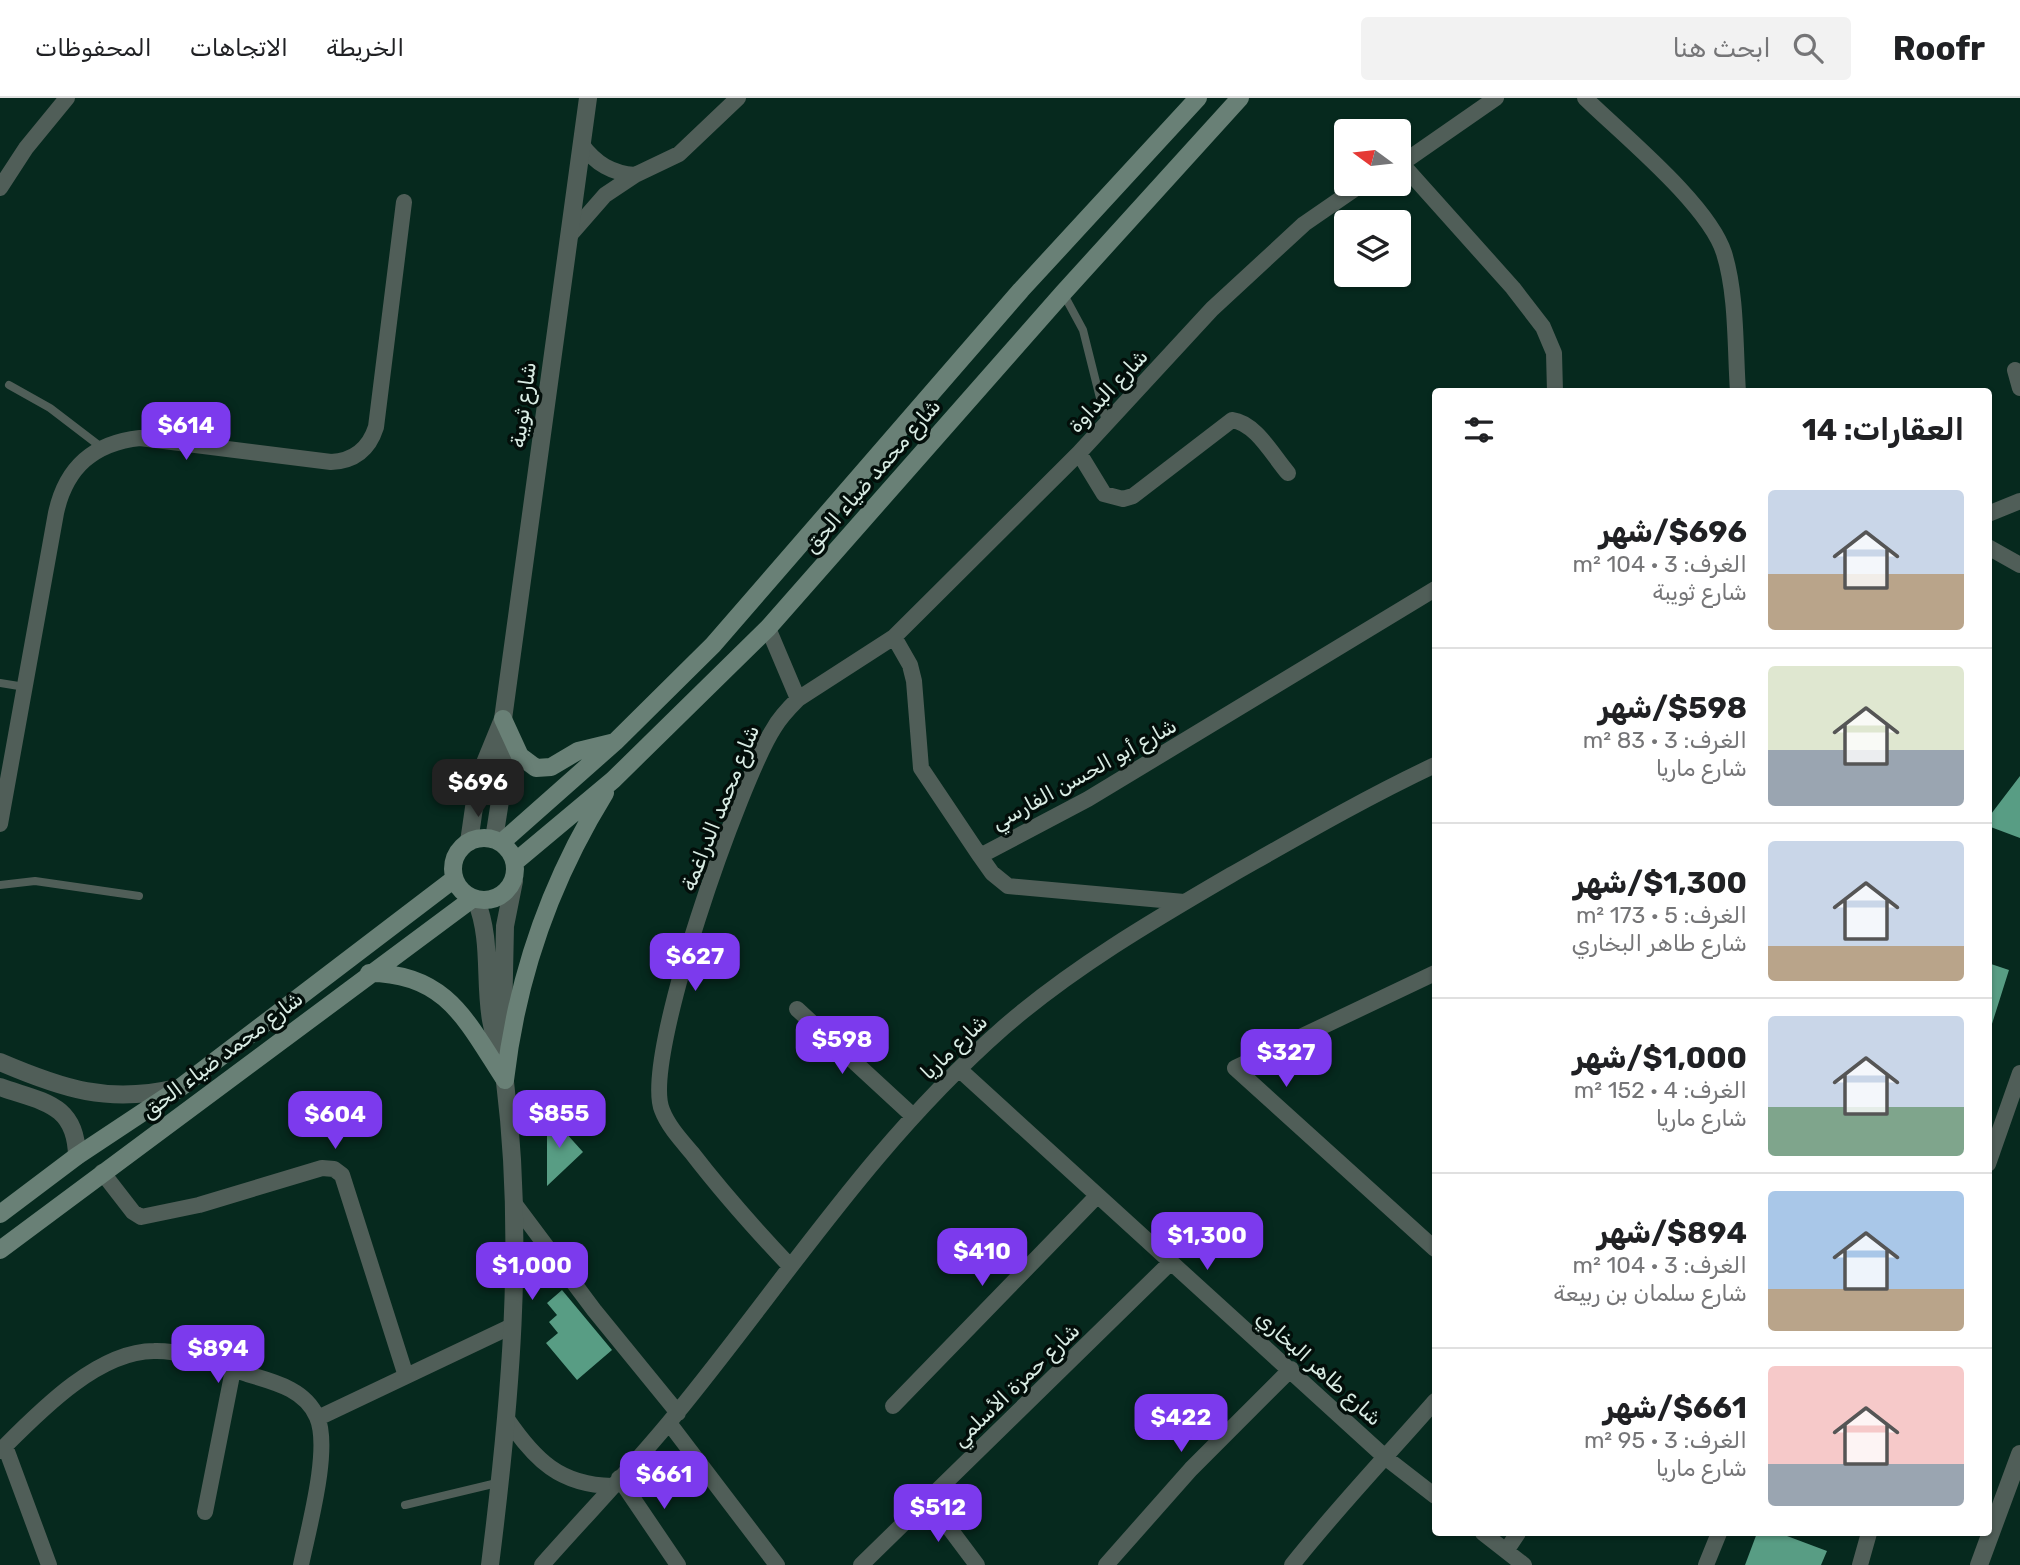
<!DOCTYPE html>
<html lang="ar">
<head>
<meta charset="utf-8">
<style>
  :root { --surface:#fff; --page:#f2f2f2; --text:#202124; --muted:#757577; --line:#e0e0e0; --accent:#7c3aed }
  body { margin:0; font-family:Rubik,"Noto Naskh Arabic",sans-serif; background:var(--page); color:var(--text); direction:rtl; height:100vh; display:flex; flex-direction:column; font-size:26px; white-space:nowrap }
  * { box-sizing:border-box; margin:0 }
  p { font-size:23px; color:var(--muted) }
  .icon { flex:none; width:38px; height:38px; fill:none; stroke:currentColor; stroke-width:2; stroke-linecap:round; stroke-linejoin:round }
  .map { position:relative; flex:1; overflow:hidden; direction:ltr }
  .panel { position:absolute; left:1432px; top:290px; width:560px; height:1148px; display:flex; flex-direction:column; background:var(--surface); border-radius:7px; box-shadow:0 2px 5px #0004; direction:rtl }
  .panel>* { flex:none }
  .needle { width:46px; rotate:285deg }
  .buttons { position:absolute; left:1334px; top:21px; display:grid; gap:14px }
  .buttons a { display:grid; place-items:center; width:77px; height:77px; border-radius:7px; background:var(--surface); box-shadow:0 2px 5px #0004; font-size:35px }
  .price { position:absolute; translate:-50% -60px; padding:0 16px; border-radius:14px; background:var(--accent); color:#fff; font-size:23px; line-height:46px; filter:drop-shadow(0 2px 4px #0008) }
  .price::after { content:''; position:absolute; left:50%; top:42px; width:21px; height:16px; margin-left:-10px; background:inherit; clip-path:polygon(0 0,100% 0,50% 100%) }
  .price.current { background:#222; color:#fff }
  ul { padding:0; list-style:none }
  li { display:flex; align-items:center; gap:21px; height:175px; padding:0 28px }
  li+li { border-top:2px solid var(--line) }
  li span { display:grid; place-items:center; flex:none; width:196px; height:140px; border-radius:7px; color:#555 }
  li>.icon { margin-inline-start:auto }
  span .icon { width:84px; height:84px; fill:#fffc; stroke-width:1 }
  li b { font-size:30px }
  h2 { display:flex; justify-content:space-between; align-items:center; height:84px; padding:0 28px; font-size:30px }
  header { display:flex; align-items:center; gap:42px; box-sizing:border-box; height:98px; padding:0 35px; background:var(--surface); border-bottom:2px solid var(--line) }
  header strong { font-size:33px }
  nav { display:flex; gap:38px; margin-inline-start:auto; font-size:24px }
  .search { width:490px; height:63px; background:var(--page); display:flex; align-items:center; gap:18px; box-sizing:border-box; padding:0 24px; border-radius:7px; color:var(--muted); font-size:26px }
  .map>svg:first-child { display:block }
</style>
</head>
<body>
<header>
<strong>Roofr</strong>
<div class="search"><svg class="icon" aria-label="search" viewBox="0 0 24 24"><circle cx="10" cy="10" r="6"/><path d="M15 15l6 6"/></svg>ابحث هنا</div>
<nav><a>الخريطة</a><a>الاتجاهات</a><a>المحفوظات</a></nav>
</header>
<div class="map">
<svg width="2020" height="1467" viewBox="0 0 2020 1467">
  <rect width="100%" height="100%" fill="#06291e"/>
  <path fill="#589d84" d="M2020,678V740L1988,728V720Z
    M1988,865L2009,872L1991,929L1988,928Z
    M547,1014L583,1054L547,1088Z
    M562,1192L612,1252L577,1282L546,1245L558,1235L549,1224L557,1217L547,1205Z
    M1757,1435H1779L1827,1453L1821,1467H1745Z"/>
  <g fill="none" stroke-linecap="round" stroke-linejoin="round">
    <path stroke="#505e58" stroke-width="8" d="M1063,195L1083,232L1106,324
      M9,287L50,310L101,349
      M0,585L25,589
      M0,787L35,783L139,798
      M405,1407L501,1384"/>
    <path stroke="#505e58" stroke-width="16" d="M1585,0C1623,37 1709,107 1724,155C1737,196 1735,252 1738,294
      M582,47C596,66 612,75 635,77
      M1402,66L1513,190L1543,229L1554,255L1555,294
      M1398,68L1496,0
      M0,90L26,50L67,0
      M570,137L605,97L635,77L679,56L738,0
      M2015,272L2020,290
      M1079,355L1104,396L1123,401L1133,398L1232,322C1256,325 1273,358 1288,375
      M1988,416L2020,403
      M1988,449L2020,467
      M768,530L798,601L894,539L910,567L914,583L921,670L980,758L1088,701L1435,491
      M894,539L1079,355L1212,211L1304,126L1362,86
      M0,726L56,415C66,369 94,345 140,340L331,364C354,363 369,351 376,329L404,104
      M980,758L992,775L1008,788L1184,804
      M1435,875L1235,970L1435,1151
      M797,911L913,1018
      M960,972L1386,1360L1435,1398
      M1988,1066L2020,975
      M102,1074L133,1114L141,1119L199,1107L322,1070L334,1071L342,1077L406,1278
      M514,1105L594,1212L678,1315
      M789,1167C755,1131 722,1094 692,1055C681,1042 668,1028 662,1012C641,961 741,681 774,630C780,619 789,610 798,601
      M893,1308L1097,1098
      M318,1320L512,1228
      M507,1321C535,1362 560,1387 612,1388
      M669,1325L777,1467
      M5,1348L49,1467
      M0,1353C38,1315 97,1253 154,1253C183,1252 219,1267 247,1276C274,1284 305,1291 317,1319C331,1351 308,1432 301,1467
      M619,1380L678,1467
      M929,1403L977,1467
      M205,1414L233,1272
      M1483,1435L1524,1467
      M1506,1453L1518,1435
      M542,1467C586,1417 634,1368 676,1316C785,1183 871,1046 1003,930C1072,870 1152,823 1231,777C1298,739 1365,700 1435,667
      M861,1467L1169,1166
      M1106,1467L1191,1371L1291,1271
      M1292,1467C1337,1410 1387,1358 1435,1303
      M1706,1467L1719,1435
      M1860,1467L1869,1435"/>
    <path stroke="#505e58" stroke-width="18" d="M494,741L503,684V621L588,0
      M469,744L478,682L503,621
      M476,802C492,842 484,882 491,922C495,943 502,963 505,984C525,1145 510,1308 490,1467
      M498,942L503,924L505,828L514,783
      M0,964C63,991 108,1006 177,990
      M0,989C42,1004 76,1005 77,1058
      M1979,1467L2020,1356"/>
    <path stroke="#698076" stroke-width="18" d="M503,621L520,658L536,670L551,669L578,653L615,644
      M453 771a31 31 0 1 1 62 0a31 31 0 1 1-62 0Z
      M501,745L615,644L713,547L1021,192L1198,0
      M515,764L613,682L768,530L1063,195L1240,0
      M369,875C447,875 467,924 505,982
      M505,982C517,878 550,784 605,695
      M0,1116L77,1058L181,989L454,781
      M0,1152L472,801"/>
  </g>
  <g text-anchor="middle" stroke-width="7" stroke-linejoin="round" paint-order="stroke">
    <g font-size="21" fill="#d9ece4" stroke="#030e0a">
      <text transform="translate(1108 293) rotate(-47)" y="7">شارع البداوة</text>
      <text transform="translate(523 307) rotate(-82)" y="7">شارع ثويبة</text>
      <text transform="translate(872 378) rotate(-49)" y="7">شارع محمد ضياء الحق</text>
      <text transform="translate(1084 676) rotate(-29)" y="7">شارع أبو الحسن الفارسي</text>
      <text transform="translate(720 710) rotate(-68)" y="7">شارع محمد الدراغمة</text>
      <text transform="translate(954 949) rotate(-44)" y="7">شارع ماريا</text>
      <text transform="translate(222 957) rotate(-37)" y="7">شارع محمد ضياء الحق</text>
      <text transform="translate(1319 1270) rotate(42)" y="7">شارع طاهر البخاري</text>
      <text transform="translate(1016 1287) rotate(-44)" y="7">شارع حمزة الأسلمي</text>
    </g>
  </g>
</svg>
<div class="buttons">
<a><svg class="needle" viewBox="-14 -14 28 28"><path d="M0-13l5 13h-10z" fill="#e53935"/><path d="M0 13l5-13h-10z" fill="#757577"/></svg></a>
<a><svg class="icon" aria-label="layers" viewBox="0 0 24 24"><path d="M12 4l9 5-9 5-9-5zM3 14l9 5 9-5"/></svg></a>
</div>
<b class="price" style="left:186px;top:364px">$614</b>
<b class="price current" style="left:478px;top:721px">$696</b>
<b class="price" style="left:695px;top:895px">$627</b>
<b class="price" style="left:842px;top:978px">$598</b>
<b class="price" style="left:1286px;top:991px">$327</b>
<b class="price" style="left:559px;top:1052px">$855</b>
<b class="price" style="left:335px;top:1053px">$604</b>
<b class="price" style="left:1207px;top:1174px">$1,300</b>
<b class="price" style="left:982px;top:1190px">$410</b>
<b class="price" style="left:532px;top:1204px">$1,000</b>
<b class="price" style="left:218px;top:1287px">$894</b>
<b class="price" style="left:1181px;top:1356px">$422</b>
<b class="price" style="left:664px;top:1413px">$661</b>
<b class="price" style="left:938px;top:1446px">$512</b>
<section class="panel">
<h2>العقارات: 14<svg class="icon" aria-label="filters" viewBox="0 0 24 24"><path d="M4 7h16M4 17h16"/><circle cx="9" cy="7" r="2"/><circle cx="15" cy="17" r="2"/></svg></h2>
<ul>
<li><span style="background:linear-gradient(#c9d6e8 60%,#b9a48a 0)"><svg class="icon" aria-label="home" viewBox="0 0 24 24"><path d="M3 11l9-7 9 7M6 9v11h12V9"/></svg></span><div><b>$696/شهر</b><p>الغرف: 3 · 104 m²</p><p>شارع ثويبة</p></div></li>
<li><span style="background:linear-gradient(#dfe7d0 60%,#9aa5b1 0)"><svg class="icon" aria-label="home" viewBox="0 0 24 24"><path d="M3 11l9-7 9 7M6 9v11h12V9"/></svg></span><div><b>$598/شهر</b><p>الغرف: 3 · 83 m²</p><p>شارع ماريا</p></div></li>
<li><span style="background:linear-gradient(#c9d6e8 75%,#b9a48a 0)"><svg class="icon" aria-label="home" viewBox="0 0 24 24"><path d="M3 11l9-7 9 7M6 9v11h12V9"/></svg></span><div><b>$1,300/شهر</b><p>الغرف: 5 · 173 m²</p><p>شارع طاهر البخاري</p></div></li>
<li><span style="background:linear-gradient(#c9d6e8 65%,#7fa58c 0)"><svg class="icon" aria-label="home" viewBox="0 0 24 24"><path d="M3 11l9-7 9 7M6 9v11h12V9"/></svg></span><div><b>$1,000/شهر</b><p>الغرف: 4 · 152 m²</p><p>شارع ماريا</p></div></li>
<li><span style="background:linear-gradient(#a9c7e8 70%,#b9a48a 0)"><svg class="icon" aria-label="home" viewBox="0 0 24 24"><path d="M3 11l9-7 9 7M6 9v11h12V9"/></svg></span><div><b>$894/شهر</b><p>الغرف: 3 · 104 m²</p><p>شارع سلمان بن ربيعة</p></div></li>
<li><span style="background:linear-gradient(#f6c9c9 70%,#9aa5b1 0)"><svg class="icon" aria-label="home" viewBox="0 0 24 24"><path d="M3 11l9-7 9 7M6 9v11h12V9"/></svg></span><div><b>$661/شهر</b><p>الغرف: 3 · 95 m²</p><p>شارع ماريا</p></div></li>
</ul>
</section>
</div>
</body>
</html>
